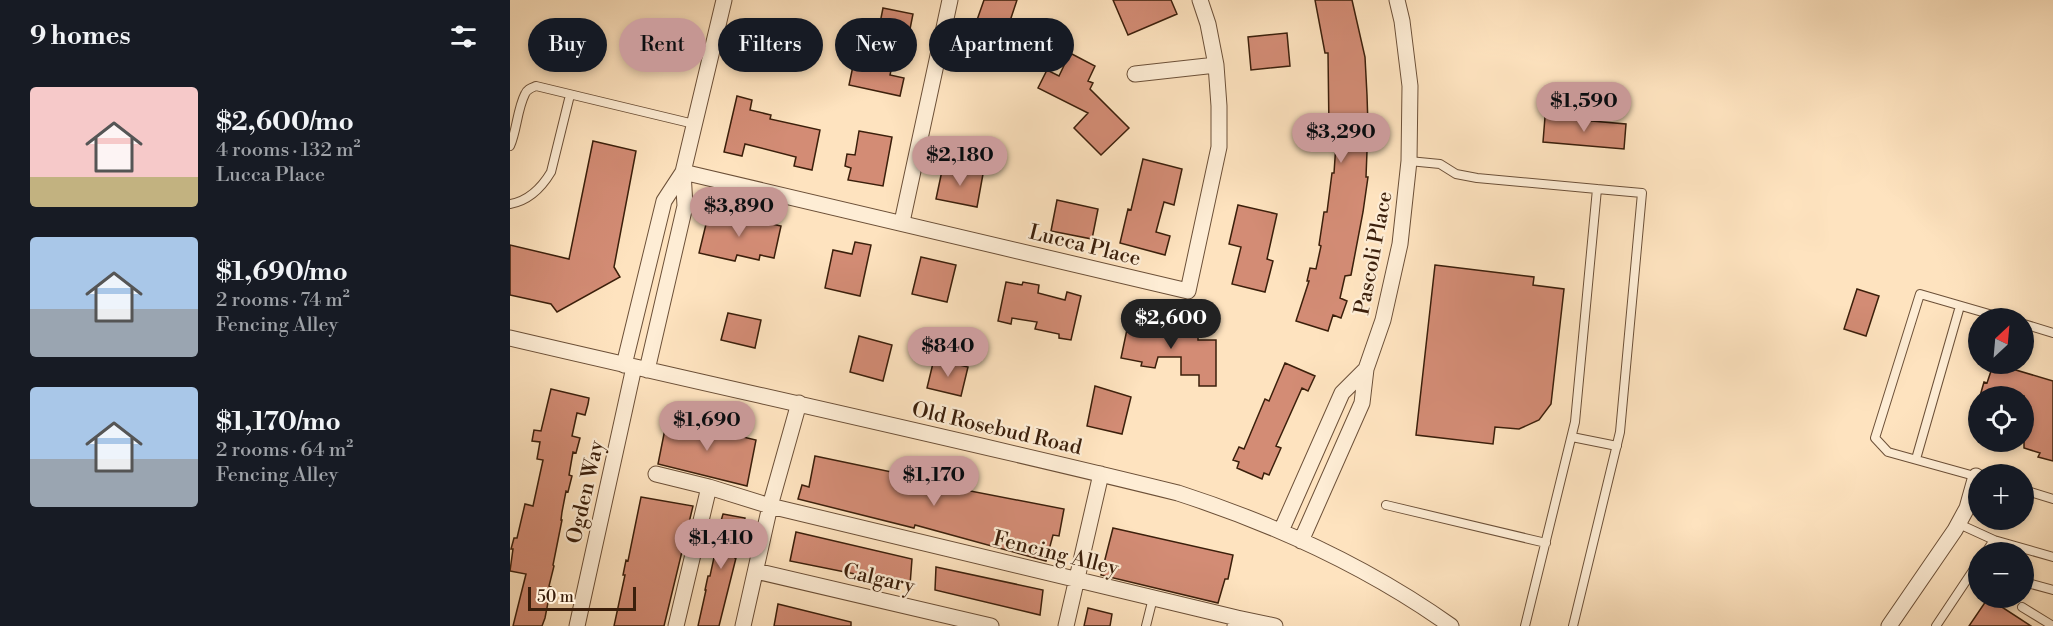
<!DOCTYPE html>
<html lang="en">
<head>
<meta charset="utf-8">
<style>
  :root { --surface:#171b24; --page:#20242c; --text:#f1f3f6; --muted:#9ea1a6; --accent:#c59692 }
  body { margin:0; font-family:"Libre Bodoni",serif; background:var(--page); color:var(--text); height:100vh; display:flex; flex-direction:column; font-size:22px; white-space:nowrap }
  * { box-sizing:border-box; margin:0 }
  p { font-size:20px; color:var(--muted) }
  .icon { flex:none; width:33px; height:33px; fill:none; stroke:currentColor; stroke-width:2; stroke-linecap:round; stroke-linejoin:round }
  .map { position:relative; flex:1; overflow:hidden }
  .sheet { display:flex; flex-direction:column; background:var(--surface); width:510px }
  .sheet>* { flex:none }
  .top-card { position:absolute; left:18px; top:18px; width:570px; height:54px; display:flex; gap:12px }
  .needle { width:39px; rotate:26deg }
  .tools { position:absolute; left:1458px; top:308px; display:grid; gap:12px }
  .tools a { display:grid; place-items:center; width:66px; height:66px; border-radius:50%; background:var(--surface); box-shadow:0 3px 9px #0003; font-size:30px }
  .scale { position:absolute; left:18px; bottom:15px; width:108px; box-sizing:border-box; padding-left:6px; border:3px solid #3b1f0b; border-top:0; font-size:16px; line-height:21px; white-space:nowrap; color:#3b1f0b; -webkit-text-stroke:4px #feedd5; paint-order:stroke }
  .price { position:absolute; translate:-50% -51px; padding:0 14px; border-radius:21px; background:var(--accent); color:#111; font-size:20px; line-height:39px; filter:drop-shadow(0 2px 3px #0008) }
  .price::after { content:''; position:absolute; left:50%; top:36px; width:18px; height:14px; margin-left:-9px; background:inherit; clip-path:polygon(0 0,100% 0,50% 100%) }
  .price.active { background:#222; color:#fff }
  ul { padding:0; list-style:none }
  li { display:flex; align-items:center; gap:18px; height:150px; padding:0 30px }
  li span { display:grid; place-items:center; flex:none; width:168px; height:120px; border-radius:6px; color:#555 }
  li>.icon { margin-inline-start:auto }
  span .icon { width:72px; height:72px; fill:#fffc; stroke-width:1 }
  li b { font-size:26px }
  h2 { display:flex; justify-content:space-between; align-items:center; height:72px; padding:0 30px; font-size:26px }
  .pill { padding:0 21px; border-radius:27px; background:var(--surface); box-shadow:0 3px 9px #0003; font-size:21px; line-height:54px }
  .pill.active { background:var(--accent); color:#111 }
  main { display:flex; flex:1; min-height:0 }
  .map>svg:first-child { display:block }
</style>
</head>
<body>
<main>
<section class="sheet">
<h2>9 homes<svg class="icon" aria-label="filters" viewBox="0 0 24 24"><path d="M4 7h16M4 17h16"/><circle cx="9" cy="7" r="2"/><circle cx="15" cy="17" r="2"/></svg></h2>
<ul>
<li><span style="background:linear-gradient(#f6c9c9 75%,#c2b280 0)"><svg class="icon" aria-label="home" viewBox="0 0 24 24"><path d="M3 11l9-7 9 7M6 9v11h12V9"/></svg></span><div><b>$2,600/mo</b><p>4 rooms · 132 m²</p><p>Lucca Place</p></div></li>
<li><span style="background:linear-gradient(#a9c7e8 60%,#9aa5b1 0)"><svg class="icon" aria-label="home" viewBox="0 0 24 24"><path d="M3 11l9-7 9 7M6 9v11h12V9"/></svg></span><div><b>$1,690/mo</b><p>2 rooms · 74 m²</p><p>Fencing Alley</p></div></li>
<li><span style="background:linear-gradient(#a9c7e8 60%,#9aa5b1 0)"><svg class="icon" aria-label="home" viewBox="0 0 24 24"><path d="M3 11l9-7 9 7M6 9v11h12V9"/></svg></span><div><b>$1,170/mo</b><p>2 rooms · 64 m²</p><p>Fencing Alley</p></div></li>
</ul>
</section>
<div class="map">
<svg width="1543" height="626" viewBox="0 0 1543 626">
  <rect width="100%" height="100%" fill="#fee3bf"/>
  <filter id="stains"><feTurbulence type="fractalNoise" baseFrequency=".00333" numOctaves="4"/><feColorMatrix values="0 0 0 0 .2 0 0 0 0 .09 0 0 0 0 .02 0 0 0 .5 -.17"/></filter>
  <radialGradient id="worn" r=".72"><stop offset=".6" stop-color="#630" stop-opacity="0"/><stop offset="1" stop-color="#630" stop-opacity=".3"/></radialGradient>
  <path fill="#d38c75" stroke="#3b1f0b" stroke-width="1.5" d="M474,0H507L497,30L467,20Z
    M603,0H661L667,14L618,35Z
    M805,0H842L855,57L857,95L858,126L856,177H858L853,212L841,275L835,276L830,298L837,301L831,318L823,315L818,331L786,321L799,281H797L800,268L806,269L811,246L809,245L814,212H817L822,173H824L827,129L819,130L818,53H815Z
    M373,8L403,14L398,39L402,40L399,55L385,52L380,75L394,78L390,96L339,85L347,47L352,48L356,25L369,28Z
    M777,33L780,66L741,70L738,37Z
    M560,53L585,66L578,81L583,83L580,89L619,128L591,155L564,128L578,113L528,88L537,70L549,76Z
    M227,96L242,100L240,110L261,115L260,119L310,130L302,170L284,166L286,157L235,144L232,156L214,152Z
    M1035,117L1116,124L1114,149L1033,142Z
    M349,131L382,137L373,186L338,180L341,168L335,166L337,154L345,155Z
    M83,141L126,151L104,267L110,277L47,312L41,304L0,295V245L59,259Z
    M633,159L672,169L664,205L654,202L646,232L660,236L655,255L610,243L618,209L621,210Z
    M433,166L473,174L467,207L426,199Z
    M547,200L588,209L582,239L541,231Z
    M728,205L767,214L757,259L763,261L755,292L722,284L731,247L719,244Z
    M221,212L236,216V218L271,226L264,258L250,255L249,260L227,255L225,261L189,253L198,216L219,221Z
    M345,242L361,245L350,296L315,288L323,250L342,254Z
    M411,257L446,265L437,302L402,294Z
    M925,265L1024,277L1023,285L1054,289L1041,404L1029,420L1009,429L985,427L983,444L906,435Z
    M496,282L512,285L513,282L529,285L528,293L555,300L557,292L571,296L561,340L549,338V334L525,329L527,322L502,318L501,324L488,321Z
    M1347,289L1369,296L1356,336L1334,329Z
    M218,313L251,320L245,348L211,340Z
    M620,315L637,318L635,326L653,329L652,335H688V340H706V386H689V375H671V357H648L645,368L631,366L632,362L611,358Z
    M349,336L382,345L373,381L340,372Z
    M424,359L458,367L451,396L417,388Z
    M775,363L805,376L798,391L792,388L766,446L771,448L759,475L754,473L752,479L727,468L729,462L723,460L729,447L734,449L755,399L759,401Z
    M1489,365L1543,381V461L1528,457L1530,453L1514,448V396H1470L1474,382L1477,383L1482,368L1487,370Z
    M585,386L621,397L612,434L577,426Z
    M41,389L79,398L78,404L75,415L67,413L62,436L70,438L66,453L63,452L59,475L62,476L58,492L56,491L52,512L51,520H52L43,565L44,566L39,586L41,587L35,618L32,626H3L16,574L0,571L3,549H1L4,538H7L15,504L23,506L33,460L27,459L30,442L22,441L24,430L31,431Z
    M157,419L246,440L237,486L148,464Z
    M305,456L420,480L419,483L554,509L549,536L543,535L536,561L405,525L404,528L288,499L292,485L299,487Z
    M131,497L183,506L154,626H104L115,575H113L116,560L118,561Z
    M213,514L235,518L225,558H226L209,626H188L196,590H195L198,576H200L208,539L206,538Z
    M603,528L723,555L718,579H715L708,603L591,575Z
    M286,532L402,559L400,585L280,561Z
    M426,567L533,590L530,615L425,590Z
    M1478,598L1521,626H1459Z
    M268,604L341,622V626H264Z
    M578,608L602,614L600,626H574Z"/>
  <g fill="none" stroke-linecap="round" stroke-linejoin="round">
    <g stroke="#6c5038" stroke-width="10">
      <path id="service" d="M0,146C7,130 7,110 15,94C17,89 21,88 26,86L184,124
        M899,161L930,164L946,174L967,178L1087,189L1065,422L1015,626
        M0,204C18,201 32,187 41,172L60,95
        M1514,324L1543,333
        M1062,437L1107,446
        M1406,459L1450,306
        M1468,477L1378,452L1365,438L1410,294L1493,318
        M1514,490L1543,499
        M876,505L1036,543
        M1449,524L1484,540L1476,552
        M1484,540L1543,557
        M1514,582L1543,590
        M1512,607L1543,626
        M636,626L643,598
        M1063,626L1110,432L1132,193L1087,189
        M1426,626L1468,563"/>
    </g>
    <g stroke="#6c5038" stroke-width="17">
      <path id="minor" d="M214,0L173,172L678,291L709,147V106L706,65L698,24L690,0
        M625,74L706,65
        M392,222L440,0
        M0,338C222,390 446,438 668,493C764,524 858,567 941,626
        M114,365L154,201L173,172L175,206L137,370
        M146,474L199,487L260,506L727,618
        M771,531L832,393L856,369
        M791,541L852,403L856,369L873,320L890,244L899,161L900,86L892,21L887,0
        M246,571L481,626
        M67,626L124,367
        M166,626L199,487
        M233,626L260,506L289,403
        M556,626L591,474
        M725,626L727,618L765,626
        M1379,626L1445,530L1457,508L1466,476"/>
    </g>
    <use href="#service" stroke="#feedd5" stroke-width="8"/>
    <use href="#minor" stroke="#feedd5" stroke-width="15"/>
  </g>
  <g text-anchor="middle" stroke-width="4.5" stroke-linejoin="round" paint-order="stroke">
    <g font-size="21" fill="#3b1f0b" stroke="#feedd5">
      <text transform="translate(575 245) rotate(14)" y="7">Lucca Place</text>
      <text transform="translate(863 253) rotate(-79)" y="7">Pascoli Place</text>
      <text transform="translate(487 428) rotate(13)" y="7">Old Rosebud Road</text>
      <text transform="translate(75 492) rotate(-77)" y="7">Ogden Way</text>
      <text transform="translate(546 553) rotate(14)" y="7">Fencing Alley</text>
      <text transform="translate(369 578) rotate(13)" y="7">Calgary</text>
    </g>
  </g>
  <rect width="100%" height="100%" filter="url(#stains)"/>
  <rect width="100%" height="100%" fill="url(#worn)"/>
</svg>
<div class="tools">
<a><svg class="needle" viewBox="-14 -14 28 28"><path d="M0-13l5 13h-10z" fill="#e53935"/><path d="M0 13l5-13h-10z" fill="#9ea1a6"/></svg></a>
<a><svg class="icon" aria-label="locate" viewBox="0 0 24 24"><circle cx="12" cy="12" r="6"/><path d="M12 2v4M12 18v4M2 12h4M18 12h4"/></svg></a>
<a>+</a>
<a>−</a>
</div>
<div class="scale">50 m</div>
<b class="price" style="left:1074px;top:133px">$1,590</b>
<b class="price" style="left:831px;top:164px">$3,290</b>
<b class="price" style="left:450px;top:187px">$2,180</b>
<b class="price" style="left:229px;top:238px">$3,890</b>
<b class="price active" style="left:661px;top:350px">$2,600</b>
<b class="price" style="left:438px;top:378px">$840</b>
<b class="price" style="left:197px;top:452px">$1,690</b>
<b class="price" style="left:424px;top:507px">$1,170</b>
<b class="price" style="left:211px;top:570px">$1,410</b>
<div class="top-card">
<a class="pill">Buy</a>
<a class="pill active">Rent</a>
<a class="pill">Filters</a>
<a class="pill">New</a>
<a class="pill">Apartment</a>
</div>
</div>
</main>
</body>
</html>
